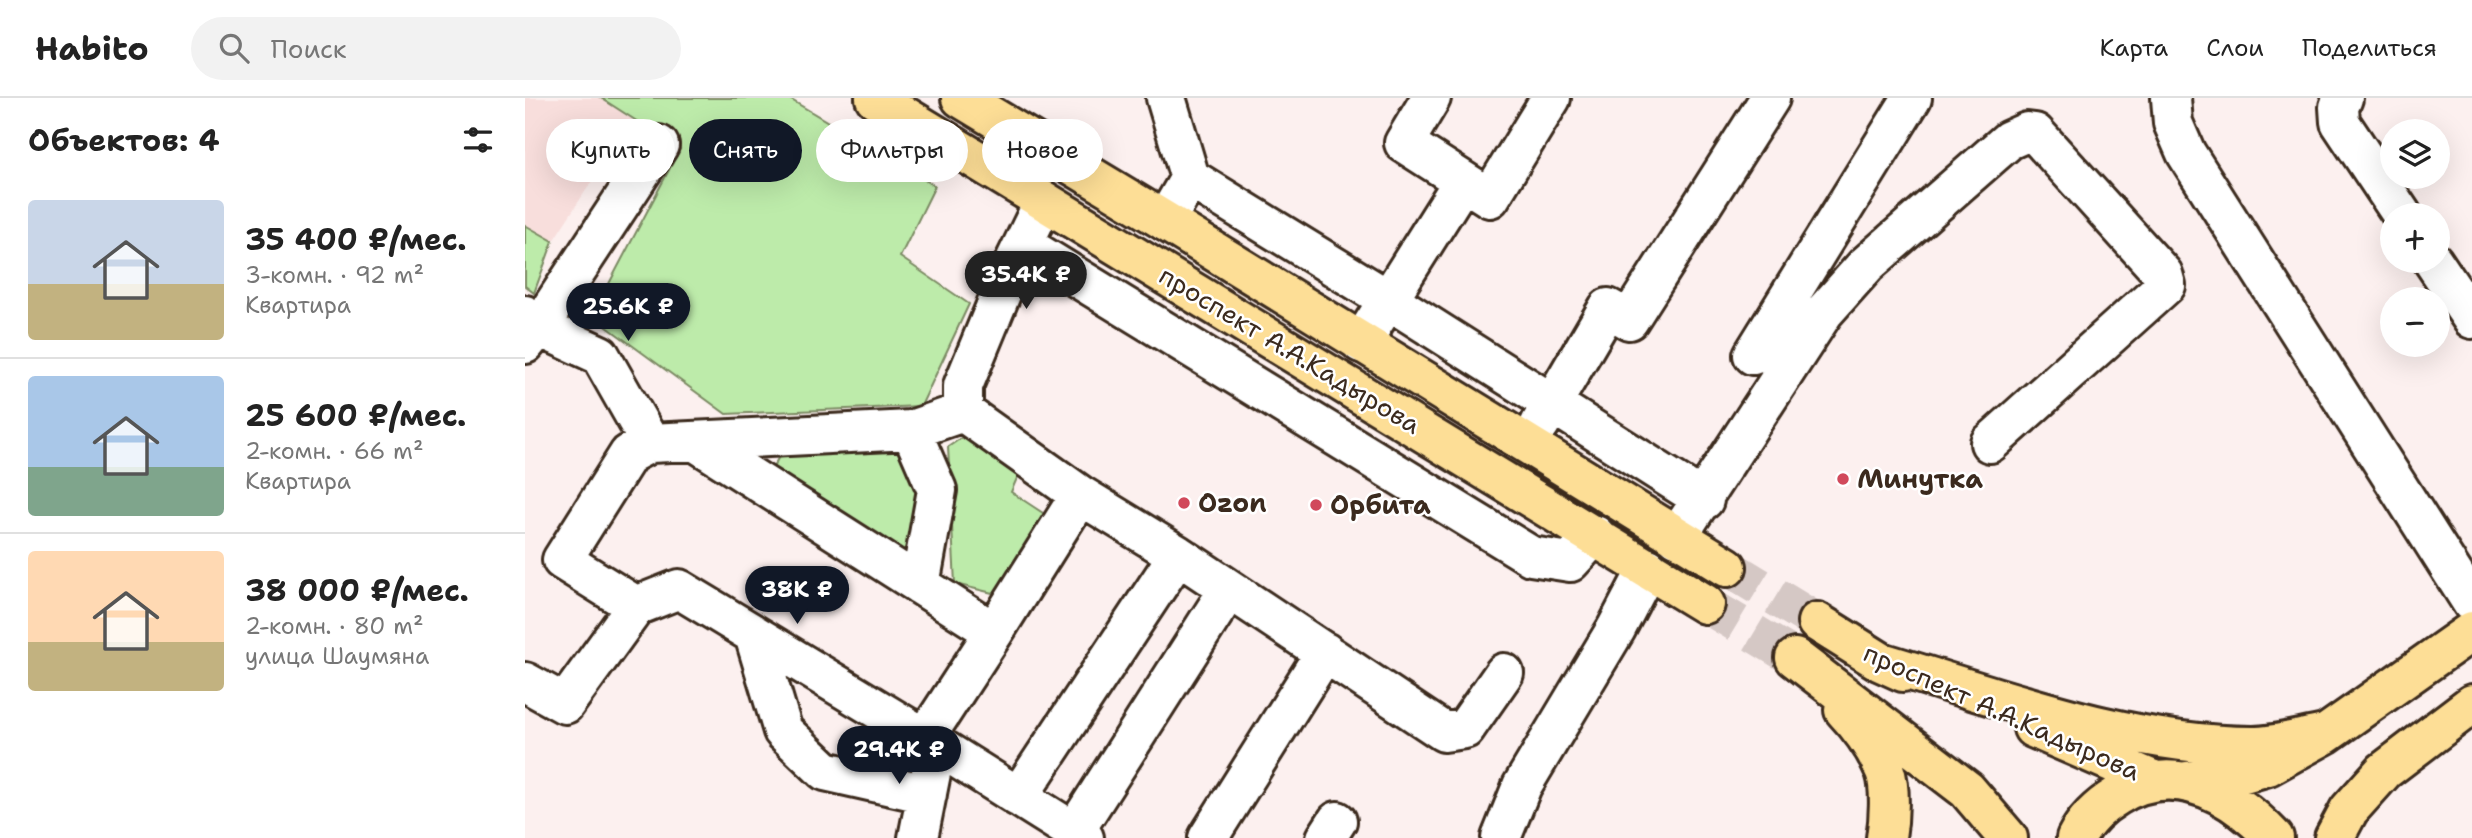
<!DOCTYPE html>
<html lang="ru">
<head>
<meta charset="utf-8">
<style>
  :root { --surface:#fff; --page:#f2f2f2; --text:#222; --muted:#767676; --line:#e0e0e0; --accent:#111827 }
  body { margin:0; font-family:"Shantell Sans",sans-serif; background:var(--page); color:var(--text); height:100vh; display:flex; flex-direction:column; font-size:26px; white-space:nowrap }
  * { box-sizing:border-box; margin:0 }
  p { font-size:23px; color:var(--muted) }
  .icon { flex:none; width:38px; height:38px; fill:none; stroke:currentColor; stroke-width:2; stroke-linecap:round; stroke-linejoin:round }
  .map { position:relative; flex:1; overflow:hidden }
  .details { display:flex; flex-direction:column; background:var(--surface); width:525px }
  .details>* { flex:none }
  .banner { position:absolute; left:21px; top:21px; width:665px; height:63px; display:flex; gap:14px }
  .tools { position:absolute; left:1855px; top:21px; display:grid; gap:14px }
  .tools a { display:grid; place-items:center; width:70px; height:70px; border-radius:50%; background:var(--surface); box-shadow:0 7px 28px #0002; font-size:35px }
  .price { position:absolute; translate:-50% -60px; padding:0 16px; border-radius:24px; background:var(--accent); color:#fff; font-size:23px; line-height:46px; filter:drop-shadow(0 2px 4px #0008) }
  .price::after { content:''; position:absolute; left:50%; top:42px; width:21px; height:16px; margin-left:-10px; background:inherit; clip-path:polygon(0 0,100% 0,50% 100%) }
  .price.current { background:#222; color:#fff }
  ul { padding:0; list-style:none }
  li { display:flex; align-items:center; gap:21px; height:175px; padding:0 28px }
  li+li { border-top:2px solid var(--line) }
  li span { display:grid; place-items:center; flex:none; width:196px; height:140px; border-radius:7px; color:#555 }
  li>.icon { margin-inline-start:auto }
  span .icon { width:84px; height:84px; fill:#fffc; stroke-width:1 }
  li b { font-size:30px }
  h2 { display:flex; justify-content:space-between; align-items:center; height:84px; padding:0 28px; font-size:30px }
  .pill { padding:0 24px; border-radius:32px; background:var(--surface); box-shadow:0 7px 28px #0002; font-size:24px; line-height:63px }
  .pill.current { background:var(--accent); color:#fff }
  header { display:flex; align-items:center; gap:42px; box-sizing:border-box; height:98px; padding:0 35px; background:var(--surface); border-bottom:2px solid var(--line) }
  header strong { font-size:33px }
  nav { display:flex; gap:38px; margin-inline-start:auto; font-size:24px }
  .search { width:490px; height:63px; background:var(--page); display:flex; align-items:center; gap:18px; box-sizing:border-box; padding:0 24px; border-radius:38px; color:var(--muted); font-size:26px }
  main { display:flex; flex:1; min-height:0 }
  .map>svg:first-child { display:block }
</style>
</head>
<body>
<header>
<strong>Habito</strong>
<div class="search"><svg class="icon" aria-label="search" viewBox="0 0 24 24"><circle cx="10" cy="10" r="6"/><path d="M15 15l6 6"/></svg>Поиск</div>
<nav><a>Карта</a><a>Слои</a><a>Поделиться</a></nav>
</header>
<main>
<section class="details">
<h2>Объектов: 4<svg class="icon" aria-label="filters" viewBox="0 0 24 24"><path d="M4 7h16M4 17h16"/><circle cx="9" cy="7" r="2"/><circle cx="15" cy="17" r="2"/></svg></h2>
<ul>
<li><span style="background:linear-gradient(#c9d6e8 60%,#c2b280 0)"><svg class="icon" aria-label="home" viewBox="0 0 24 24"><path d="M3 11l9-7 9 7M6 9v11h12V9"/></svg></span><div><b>35 400 ₽/мес.</b><p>3-комн. · 92 m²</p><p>Квартира</p></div></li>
<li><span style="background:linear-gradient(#a9c7e8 65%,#7fa58c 0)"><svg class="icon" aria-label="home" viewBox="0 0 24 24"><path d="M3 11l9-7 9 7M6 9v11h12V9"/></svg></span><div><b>25 600 ₽/мес.</b><p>2-комн. · 66 m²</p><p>Квартира</p></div></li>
<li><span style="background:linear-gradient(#ffd9b3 65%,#c2b280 0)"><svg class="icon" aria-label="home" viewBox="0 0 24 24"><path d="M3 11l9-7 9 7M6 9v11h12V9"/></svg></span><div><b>38 000 ₽/мес.</b><p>2-комн. · 80 m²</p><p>улица Шаумяна</p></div></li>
</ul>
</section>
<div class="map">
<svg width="1947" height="740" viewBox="0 0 1947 740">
  <rect width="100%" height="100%" fill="#fcf0ef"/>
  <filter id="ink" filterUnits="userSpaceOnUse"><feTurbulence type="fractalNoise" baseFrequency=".0143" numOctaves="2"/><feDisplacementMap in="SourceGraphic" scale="14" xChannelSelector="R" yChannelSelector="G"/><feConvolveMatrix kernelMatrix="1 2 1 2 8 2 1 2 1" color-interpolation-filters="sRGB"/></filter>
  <g filter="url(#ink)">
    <path fill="#f8dedc" d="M0,0H76L108,20L28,143L0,127Z"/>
    <path fill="#bdebaa" stroke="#7c8a64" stroke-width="2" d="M76,0H263L410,88L375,159L444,206L396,308L201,316L67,218L155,51Z
      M0,127L28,143L9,195L0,188Z
      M442,336L496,371L486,394L524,419L476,497L430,486L423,349Z
      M380,351L398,398L382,462L245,375L257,353Z"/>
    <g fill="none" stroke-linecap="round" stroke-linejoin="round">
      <path stroke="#d5c8c5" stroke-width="38" stroke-dasharray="38 19" stroke-linecap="butt" d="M1202,469L1292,524
        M1180,506L1270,560"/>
      <g stroke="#3b2a1e" stroke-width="44">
        <path id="minor" d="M906,0L879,45L965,100L1026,0
          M1646,0L1648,25L1661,55L1947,505
          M1818,0L1814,9L1815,24L1877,117
          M665,80L862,201L1179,402
          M640,123L665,80L641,0
          M499,147L1006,458L1045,464L1070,437
          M1908,163L1947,221
          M0,217L14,229L75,257L125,345
          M836,245L938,83
          M0,246L14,229L134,47
          M1228,257L1387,0
          M438,314L386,332L125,345L104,356L37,462L111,508L154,491L400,640L559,740
          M438,314L555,397L653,457L919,634L940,631L979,575
          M438,314V288L487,169L519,103
          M1015,326L1083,210L1104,222L1245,0
          M386,332L412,392L395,487
          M171,344L469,534L555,397
          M1152,439L1299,214L1341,167L1484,42L1502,34L1510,35L1638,176L1641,187L1465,345
          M229,537L258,633L300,673L402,696
          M0,584L40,606L111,508
          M400,640L469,534
          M493,699L653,457
          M549,734L704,491
          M393,740L407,670
          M683,740L800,554
          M801,740L812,723
          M976,740L997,688L1091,531L1123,470"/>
      </g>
      <g stroke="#3b2a1e" stroke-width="44">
        <path id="major" d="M350,0L1180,506
          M436,0L640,123L1202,469
          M1292,524L1356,564L1378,574
          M1270,560L1442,692L1483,740
          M1356,564C1475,599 1603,648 1728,648C1751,648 1777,640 1801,636
          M1319,612C1335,629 1351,651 1360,673C1366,690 1364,722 1361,740
          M1508,630L1628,682
          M1661,683L1712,677L1743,668L1801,636L1947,533
          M1551,740C1560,722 1574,709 1592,698C1650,661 1707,696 1749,740
          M1809,740L1824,712L1859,673L1947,606"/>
      </g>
      <use href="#minor" stroke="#fff" stroke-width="38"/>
      <use href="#major" stroke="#fdde96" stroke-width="38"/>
    </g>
  </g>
  <g fill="#d1495b" stroke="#fff" stroke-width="2.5">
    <circle cx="1318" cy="381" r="7"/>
    <circle cx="659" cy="405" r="7"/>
    <circle cx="791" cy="407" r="7"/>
  </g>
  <g text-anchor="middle" stroke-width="5" stroke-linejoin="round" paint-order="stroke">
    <g font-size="26" fill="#3b2a1e" stroke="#fff">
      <text transform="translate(765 252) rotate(31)" y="9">проспект А.А.Кадырова</text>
      <text transform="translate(1477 614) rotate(24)" y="9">проспект А.А.Кадырова</text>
    </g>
    <g font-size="26" font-weight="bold" fill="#3b2a1e" stroke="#fff" text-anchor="start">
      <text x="1332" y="390">Минутка</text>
      <text x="673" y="414">Ozon</text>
      <text x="805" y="416">Орбита</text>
    </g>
  </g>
</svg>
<div class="tools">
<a><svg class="icon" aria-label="layers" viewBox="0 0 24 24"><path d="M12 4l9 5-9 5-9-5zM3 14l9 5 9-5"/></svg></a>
<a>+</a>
<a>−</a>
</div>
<b class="price current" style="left:501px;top:213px">35.4K ₽</b>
<b class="price" style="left:103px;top:245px">25.6K ₽</b>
<b class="price" style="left:272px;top:528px">38K ₽</b>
<b class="price" style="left:374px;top:688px">29.4K ₽</b>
<div class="banner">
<a class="pill">Купить</a>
<a class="pill current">Снять</a>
<a class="pill">Фильтры</a>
<a class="pill">Новое</a>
</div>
</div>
</main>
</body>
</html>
